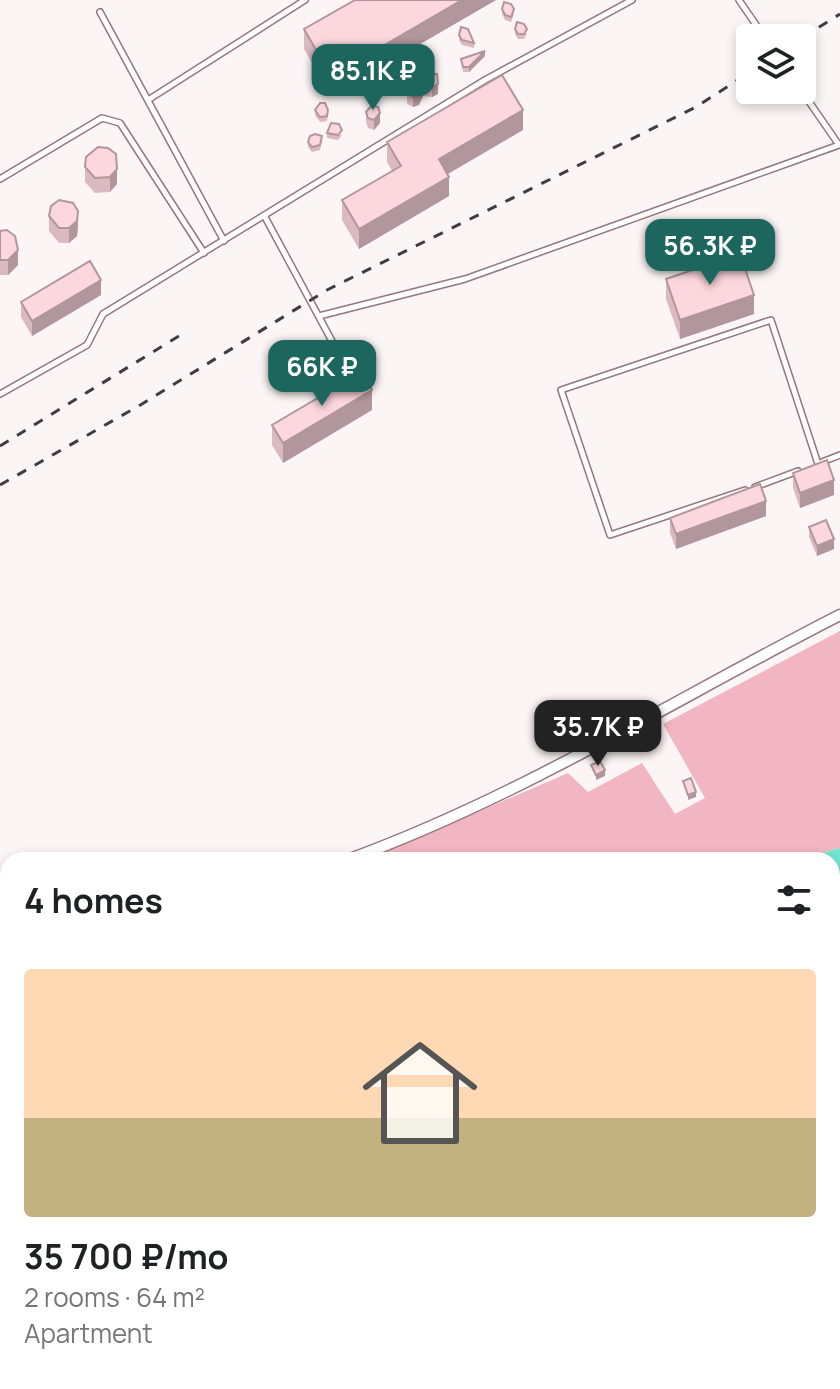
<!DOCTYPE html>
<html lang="en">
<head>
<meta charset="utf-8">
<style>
  :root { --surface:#fff; --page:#f2f2f2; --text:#202124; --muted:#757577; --accent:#1c665d }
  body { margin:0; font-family:Manrope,sans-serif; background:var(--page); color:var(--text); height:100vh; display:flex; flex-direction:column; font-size:30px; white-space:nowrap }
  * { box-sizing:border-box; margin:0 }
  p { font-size:26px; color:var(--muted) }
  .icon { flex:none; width:44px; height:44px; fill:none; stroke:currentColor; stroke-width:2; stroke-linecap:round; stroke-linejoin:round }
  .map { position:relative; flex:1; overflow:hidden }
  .details { position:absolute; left:0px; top:852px; width:840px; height:538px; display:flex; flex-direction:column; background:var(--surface); border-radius:24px 24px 0 0; box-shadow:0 4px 12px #0003 }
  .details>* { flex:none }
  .fabs { position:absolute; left:736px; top:24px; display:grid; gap:16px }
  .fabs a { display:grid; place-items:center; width:80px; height:80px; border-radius:8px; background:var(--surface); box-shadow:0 4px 12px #0003; font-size:40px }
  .price { position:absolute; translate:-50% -68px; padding:0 18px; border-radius:16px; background:var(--accent); color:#fff; font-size:26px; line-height:52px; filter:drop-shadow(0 2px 4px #0008) }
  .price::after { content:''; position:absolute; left:50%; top:48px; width:24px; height:18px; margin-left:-12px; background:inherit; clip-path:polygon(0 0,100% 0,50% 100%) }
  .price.current { background:#222; color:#fff }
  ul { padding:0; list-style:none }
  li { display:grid; align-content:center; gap:16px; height:424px; padding:0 24px }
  li span { display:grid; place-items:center; height:248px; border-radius:8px; color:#555 }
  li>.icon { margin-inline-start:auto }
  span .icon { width:144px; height:144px; fill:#fffc; stroke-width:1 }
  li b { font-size:34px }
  h2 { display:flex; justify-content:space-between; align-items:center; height:96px; padding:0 24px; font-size:34px }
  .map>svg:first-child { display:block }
</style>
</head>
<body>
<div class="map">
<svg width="840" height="1389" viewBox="0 0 840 1389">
  <rect width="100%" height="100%" fill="#fcf5f6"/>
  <path fill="#f2b5c2" d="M840,631V848L797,860H367L568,773L588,792L642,763L675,814L705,798L663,724Z
    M0,1001L8,1012V1190L0,1191Z"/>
  <path fill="#72e6d6" d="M840,848V1055L832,1058V860H797Z
    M8,1190V1378L0,1381V1191Z"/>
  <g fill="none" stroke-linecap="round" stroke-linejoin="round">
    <g stroke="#94777d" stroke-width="8">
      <path id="lane" d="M739,0L765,38
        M100,12L224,241
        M801,90L839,145
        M148,100L305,0
        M0,179L102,118L120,123L204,253
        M265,217L353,380
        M319,316L465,279L839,145
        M0,394L87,345L103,314L485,80L632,0
        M822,462L840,455
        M755,487L798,471
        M745,490L610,535L561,390L771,320L818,464"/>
    </g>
    <g stroke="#94777d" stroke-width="13">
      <path id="street" d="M347,860C520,797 677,698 840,615
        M0,981L8,978
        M832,1144L840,1141
        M832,1318L840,1317
        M275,1382V1389
        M509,1382V1389
        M133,1389L161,1382"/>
    </g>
    <use href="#lane" stroke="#fff" stroke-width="5"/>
    <use href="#street" stroke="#fff" stroke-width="10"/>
    <path stroke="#453b3d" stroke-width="3" stroke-dasharray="10 10" stroke-linecap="butt" d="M802,38L840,14
      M0,446L182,334
      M0,485L142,404L327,290L696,107L750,72"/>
  </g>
  <path fill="#dab9bf" d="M355,0H496L388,62L402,78L400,83L392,82L388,62L331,96L304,49V29Z
    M502,9L514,14L511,22L505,20L502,14Z
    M515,29L527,34L524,39H518L515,34Z
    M459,35L474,43V48L462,45L459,40Z
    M485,56L469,72H463L461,59Z
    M427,73L438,94L432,97L423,96L419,105L413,107L407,104V94L421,85Z
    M315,110L328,115L327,121L320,122L315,115Z
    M366,112L380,123L374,130L368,128L366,122Z
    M523,130L448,174L449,196L359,249L342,220V200L392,171L387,162V142Z
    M327,133L342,135L338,140L327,138Z
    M322,141L320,150L312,152L308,147V142Z
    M98,147L117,184L110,192L95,193L85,182V167Z
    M49,216L78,226L77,236L69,243H59L49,231Z
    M0,231L18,265L8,275H0Z
    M666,279L754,314L680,339L666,299Z
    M101,295L32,336L21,317V302Z
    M372,410L283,463L272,445V425Z
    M793,473L834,495L800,508L793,488Z
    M766,516L676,549L670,533V518Z
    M809,527L834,549L817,556L809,537Z
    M832,1339L835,1362V1372L832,1373Z
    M593,1382H612V1389H594Z
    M630,1382H678V1389H630Z"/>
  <path fill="#b1969b" d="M462,0H496L331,96V76Z
    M485,51V56L469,72V67Z
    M438,84V94L432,97V87Z
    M423,86V96L419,105L413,107V97Z
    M523,110V130L439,179V159Z
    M380,113V123L374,130V120Z
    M117,169V184L110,192V177Z
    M449,177V196L359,249V229Z
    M78,211V226L77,236L69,243V228Z
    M18,250V265L8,275V260Z
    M101,280V295L32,336V321Z
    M754,295V314L680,339V320Z
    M372,390V410L283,463V443Z
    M834,480V495L800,508V493Z
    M766,501V516L676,549V534Z
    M834,539V549L817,556V546Z
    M605,770V776L596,780V775Z
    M696,792V797L688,800V795Z
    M326,1382H357L335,1389H304Z"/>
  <path fill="#fdd7de" stroke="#b1969b" stroke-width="2" d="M355,0H462L331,76L304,29Z
    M504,2L511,4L514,9L511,17L505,15L502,9Z
    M517,22L524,24L527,29L524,34H518L515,29Z
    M461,27L468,29L474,43L462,40L459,35Z
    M485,51L469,67H463L461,59Z
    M388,62L400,67L402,73L400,78L392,77Z
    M427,73L437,74L438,84L432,87L423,86L419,95L413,97L407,94L408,83L421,85Z
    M502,75L523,110L439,159L449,177L359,229L342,200L401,166L387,142Z
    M320,103H325L328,110L327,116L320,117L315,110Z
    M372,105L378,107L380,113L374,120L368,118L366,112Z
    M331,123L339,124L342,130L338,135L327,133Z
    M315,134L322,136L320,145L312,147L308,142L310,136Z
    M98,147L108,148L116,154L117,169L110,177L95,178L85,167L86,157Z
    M59,200L73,203L78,211L77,221L69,228H59L49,216L51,206Z
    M7,230L15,236L18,250L8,260H0V231Z
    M740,254L754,295L680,320L666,279Z
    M90,261L101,280L32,321L21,302Z
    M362,372L372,390L283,443L272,425Z
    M827,460L834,480L800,493L793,473Z
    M760,484L766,501L676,534L670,518Z
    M826,520L834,539L817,546L809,527Z
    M600,761L605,770L596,775L591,765Z
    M691,778L696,792L688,795L683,781Z
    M832,1339L835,1362L832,1363Z
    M232,1382H253L254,1389H234Z
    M297,1382H326L304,1389H300Z
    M817,1383V1389H791V1384Z
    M213,1384L214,1389H196L195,1388Z"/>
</svg>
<div class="fabs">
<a><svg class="icon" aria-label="layers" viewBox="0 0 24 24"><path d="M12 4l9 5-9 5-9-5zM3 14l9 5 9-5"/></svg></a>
</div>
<b class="price" style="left:373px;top:112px">85.1K ₽</b>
<b class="price" style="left:710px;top:287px">56.3K ₽</b>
<b class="price" style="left:322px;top:408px">66K ₽</b>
<b class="price current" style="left:598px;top:768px">35.7K ₽</b>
<section class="details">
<h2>4 homes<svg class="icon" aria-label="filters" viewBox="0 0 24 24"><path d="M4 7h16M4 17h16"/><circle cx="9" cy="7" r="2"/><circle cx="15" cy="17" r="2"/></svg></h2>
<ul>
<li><span style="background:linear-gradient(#ffd9b3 60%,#c2b280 0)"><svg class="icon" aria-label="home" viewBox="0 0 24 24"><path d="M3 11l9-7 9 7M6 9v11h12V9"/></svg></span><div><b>35 700 ₽/mo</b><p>2 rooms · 64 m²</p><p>Apartment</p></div></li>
</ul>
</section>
</div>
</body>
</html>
